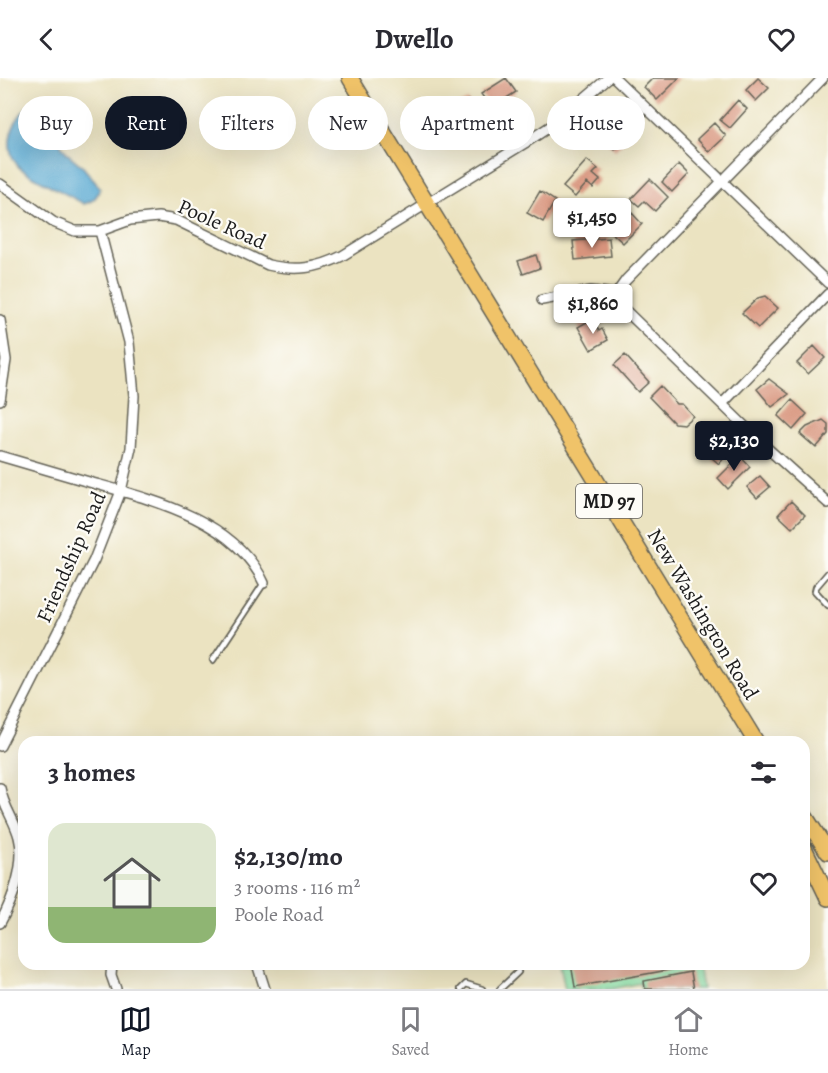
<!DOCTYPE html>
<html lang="en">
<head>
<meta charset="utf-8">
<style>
  :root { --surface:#fff; --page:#f7f7f7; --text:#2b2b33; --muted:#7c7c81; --line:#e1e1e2; --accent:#111827 }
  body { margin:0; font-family:Alegreya,serif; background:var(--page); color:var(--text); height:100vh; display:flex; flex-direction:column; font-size:22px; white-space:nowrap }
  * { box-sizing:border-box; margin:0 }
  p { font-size:20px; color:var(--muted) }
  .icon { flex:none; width:33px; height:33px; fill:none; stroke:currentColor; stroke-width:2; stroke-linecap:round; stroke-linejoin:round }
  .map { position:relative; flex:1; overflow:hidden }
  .drawer { position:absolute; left:18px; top:658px; width:792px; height:234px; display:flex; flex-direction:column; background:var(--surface); border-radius:18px; box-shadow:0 6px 24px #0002 }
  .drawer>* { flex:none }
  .top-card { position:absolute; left:18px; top:18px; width:792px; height:54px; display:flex; gap:12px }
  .price { position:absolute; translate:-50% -51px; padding:0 14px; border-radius:6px; background:#fff; color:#222; font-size:20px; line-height:39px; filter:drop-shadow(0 2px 3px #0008) }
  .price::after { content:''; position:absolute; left:50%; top:36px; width:18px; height:14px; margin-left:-9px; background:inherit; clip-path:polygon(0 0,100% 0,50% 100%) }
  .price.current { background:var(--accent); color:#fff }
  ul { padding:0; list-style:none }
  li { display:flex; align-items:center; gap:18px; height:150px; padding:0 30px }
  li+li { border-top:2px solid var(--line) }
  li span { display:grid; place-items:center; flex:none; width:168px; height:120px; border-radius:18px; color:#555 }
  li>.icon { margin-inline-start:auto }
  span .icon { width:72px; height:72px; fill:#fffc; stroke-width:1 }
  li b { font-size:26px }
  h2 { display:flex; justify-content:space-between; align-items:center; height:72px; padding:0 30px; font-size:26px }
  .chip { padding:0 21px; border-radius:27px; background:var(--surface); box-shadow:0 6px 24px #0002; font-size:21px; line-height:54px }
  .chip.current { background:var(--accent); color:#fff }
  header { display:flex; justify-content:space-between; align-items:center; height:78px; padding:0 30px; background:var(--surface); font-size:27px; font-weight:700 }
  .dock { display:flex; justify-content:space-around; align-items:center; height:84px; border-top:2px solid var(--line); background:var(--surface); font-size:16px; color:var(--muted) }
  .dock a { display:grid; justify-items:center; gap:3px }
  .dock .current { color:var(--accent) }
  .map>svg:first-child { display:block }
</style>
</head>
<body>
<header><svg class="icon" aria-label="back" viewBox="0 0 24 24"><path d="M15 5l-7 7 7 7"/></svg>Dwello<svg class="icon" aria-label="heart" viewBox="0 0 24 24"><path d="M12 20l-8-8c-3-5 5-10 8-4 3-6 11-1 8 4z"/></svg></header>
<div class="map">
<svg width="828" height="911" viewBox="0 0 828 911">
  <rect width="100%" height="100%" fill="#fdfcf7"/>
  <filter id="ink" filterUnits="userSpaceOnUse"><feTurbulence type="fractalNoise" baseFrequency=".0167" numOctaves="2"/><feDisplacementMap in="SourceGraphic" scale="12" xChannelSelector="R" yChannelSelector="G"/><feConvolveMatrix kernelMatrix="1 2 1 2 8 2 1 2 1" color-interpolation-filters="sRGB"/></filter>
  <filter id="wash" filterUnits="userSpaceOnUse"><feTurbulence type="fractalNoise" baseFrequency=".008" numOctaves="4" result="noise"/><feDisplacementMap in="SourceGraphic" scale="24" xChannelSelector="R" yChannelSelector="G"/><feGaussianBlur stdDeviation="1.35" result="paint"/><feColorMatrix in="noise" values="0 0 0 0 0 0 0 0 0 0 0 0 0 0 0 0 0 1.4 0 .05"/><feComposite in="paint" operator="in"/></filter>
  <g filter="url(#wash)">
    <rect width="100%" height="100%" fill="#ebe3c1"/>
    <path fill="#89e1a5" stroke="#527e60" stroke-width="1.5" d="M560,887H698L702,911H642L640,905L610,911H565Z"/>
    <path fill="#58a9d2" stroke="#3a6277" stroke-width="1.5" d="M27,29L41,40L67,75L83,89L100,110C97,120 93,123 84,126C73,119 23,95 18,88C2,68 12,45 27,29Z"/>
    <g id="blocks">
      <path fill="#d8947d" d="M506,0L516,14L491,30L481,16Z
        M653,0H679L657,22L644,9Z
        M758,0L769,10L756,23L746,12Z
        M468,22L476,40L439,58L430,40Z
        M738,22L747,31L730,50L720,42Z
        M629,40L635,53L615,72L606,63Z
        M714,45L726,58L709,74L697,61Z
        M587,82L598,91L593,96L600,102L593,110L587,105L575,119L563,109Z
        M679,86L689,96L672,114L662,104Z
        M650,101L668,119L655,133L644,123L639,128L631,121Z
        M540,113L555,123L543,144L527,135Z
        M632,135L642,146L623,165L612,155Z
        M609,160L611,178L575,182L573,163Z
        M536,177L540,190L523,196L518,183Z
        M765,218L778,230L758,250L742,235L758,220Z
        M592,241L599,253L602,251L608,262L591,272L578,249Z
        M814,268L825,280L808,296L797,285Z
        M625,277L649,304L638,314L614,287Z
        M769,301L789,316L772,329L757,311Z
        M660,308L677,326H682L693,338L684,346L674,345L649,319Z
        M792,322L807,336L793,352L778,338Z
        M823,342L828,346V356L816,370L800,356L807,349Z
        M712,362L715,365L720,362L731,372L719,386L703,372Z
        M740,378L750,389L728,411L718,400Z
        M760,398L770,409L757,420L747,409Z
        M791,423L805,437L792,450L778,437Z
        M571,886H690V888L575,909Z
        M691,894L694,911H645L644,903Z"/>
    </g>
  </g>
  <g filter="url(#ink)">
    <use href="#blocks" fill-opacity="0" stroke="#646256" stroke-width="1.5"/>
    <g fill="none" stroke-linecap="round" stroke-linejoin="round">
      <g stroke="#646256" stroke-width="8">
        <path id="lane" d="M828,495L816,509L815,513L828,527
          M213,582L264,505
          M461,911L466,906L482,911
          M500,911L518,894"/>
      </g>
      <g stroke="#646256" stroke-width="12">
        <path id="street" d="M615,0L828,205
          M0,106L53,144L75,153H100L130,142L158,139L176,142L268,187C295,193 317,191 342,178L525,65L554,46L608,0
          M616,216L618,224L623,230L766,369L828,425
          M616,216L626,202L823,0
          M542,222L591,213L616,216
          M0,242L6,282L0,322
          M722,326L828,216
          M0,378C30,387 59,395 89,404C150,421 235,441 264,505
          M0,668L94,482L121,413L131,370L134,318L129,264L100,153
          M0,710C3,728 15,743 19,759C26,785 13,822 0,845
          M112,886L111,897L116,911
          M257,886L265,911"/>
      </g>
      <g stroke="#646256" stroke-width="18">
        <path id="primary" d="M350,0L756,664
          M804,737L828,774
          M804,770L828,820"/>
      </g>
      <use href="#lane" stroke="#fff" stroke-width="4.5"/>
      <use href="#street" stroke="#fff" stroke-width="9"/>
      <use href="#primary" stroke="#f0c369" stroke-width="15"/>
    </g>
  </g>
  <g text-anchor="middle" stroke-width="4.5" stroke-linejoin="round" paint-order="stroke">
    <rect fill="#fdfcf7" stroke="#605f5e" stroke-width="1.5" x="576" y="406" width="66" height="34" rx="4.5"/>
    <g font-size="20" font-weight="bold" fill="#1c1c1c">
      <text x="609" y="430">MD 97</text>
    </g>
    <g font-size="21" fill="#1c1c1c" stroke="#fdfcf7">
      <text transform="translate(222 146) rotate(24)" y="7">Poole Road</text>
      <text transform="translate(71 479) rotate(-66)" y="7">Friendship Road</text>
      <text transform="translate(703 536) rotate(59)" y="7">New Washington Road</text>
    </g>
  </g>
</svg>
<b class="price" style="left:592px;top:171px">$1,450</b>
<b class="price" style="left:593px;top:257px">$1,860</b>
<b class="price current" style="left:734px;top:394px">$2,130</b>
<div class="top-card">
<a class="chip">Buy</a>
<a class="chip current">Rent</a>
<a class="chip">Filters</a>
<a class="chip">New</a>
<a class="chip">Apartment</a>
<a class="chip">House</a>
</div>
<section class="drawer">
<h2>3 homes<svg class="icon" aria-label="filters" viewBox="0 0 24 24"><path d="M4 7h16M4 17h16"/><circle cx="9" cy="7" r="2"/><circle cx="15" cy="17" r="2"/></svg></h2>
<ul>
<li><span style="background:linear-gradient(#dfe7d0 70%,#8fb573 0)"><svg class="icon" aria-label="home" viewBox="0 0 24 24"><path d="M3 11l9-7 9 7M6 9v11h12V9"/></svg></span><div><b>$2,130/mo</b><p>3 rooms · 116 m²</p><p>Poole Road</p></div><svg class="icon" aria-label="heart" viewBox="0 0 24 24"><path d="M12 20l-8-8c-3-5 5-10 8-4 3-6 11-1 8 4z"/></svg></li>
</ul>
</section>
</div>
<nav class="dock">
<a class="current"><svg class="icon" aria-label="map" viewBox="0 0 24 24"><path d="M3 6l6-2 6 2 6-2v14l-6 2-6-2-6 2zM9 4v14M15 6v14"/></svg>Map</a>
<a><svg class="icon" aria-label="saved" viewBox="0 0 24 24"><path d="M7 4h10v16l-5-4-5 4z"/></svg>Saved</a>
<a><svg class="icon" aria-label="home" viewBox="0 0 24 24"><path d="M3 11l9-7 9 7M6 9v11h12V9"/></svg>Home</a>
</nav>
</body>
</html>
